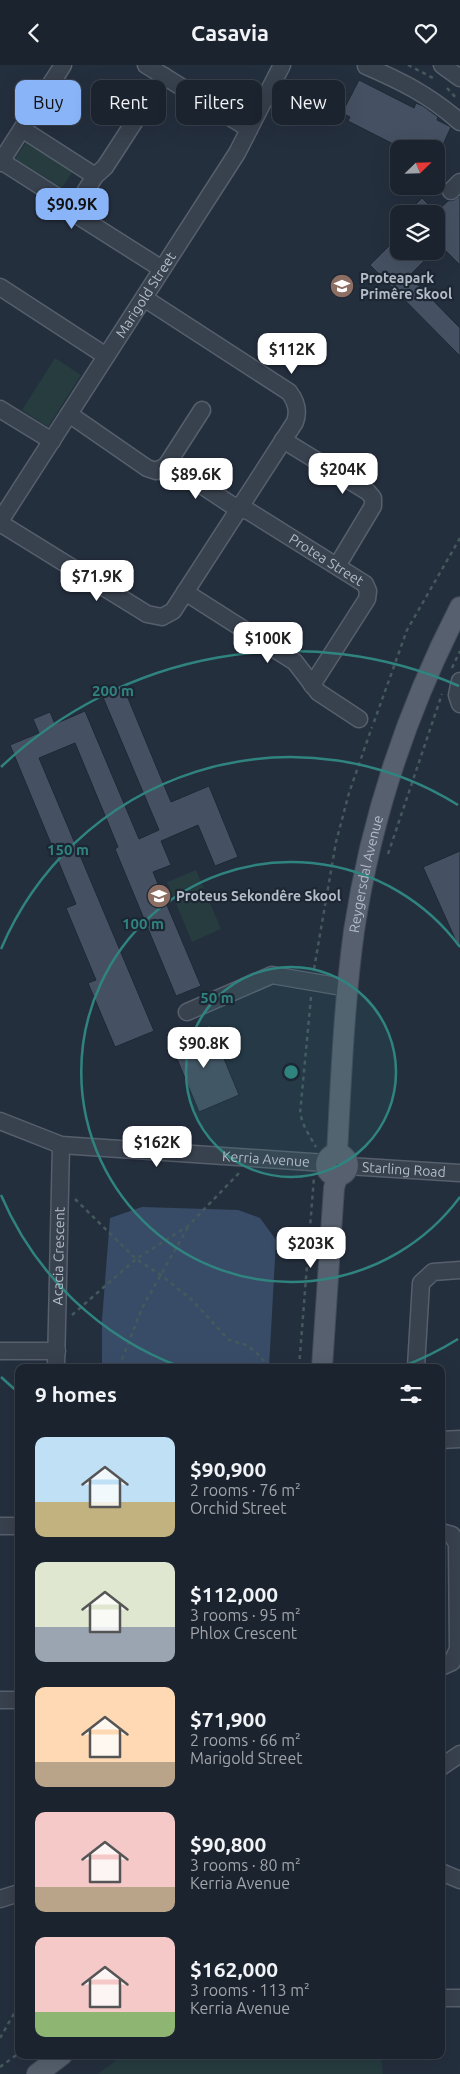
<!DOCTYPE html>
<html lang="en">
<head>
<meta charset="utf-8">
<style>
  :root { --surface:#1b232e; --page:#242b36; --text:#f1f3f6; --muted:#a0a4aa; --line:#39404a; --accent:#8ab4f8 }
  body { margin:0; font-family:Ubuntu,sans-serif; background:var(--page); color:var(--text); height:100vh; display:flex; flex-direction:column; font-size:19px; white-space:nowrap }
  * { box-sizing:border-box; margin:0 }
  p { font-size:16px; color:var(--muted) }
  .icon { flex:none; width:28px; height:28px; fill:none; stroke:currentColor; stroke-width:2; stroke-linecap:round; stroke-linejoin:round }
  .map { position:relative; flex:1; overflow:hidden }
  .side { position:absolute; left:15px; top:1299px; width:430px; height:695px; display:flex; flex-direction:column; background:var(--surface); border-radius:10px; box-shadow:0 5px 20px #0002,0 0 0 1px var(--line) }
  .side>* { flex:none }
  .hud { position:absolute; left:15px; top:15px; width:430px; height:45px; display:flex; gap:10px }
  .needle { width:32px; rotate:67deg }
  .fabs { position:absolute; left:390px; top:75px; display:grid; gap:10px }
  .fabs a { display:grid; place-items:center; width:55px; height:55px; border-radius:10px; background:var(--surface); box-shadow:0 5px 20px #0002,0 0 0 1px var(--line); font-size:25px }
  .price { position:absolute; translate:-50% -42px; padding:0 11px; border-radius:10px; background:#fff; color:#222; font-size:16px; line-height:32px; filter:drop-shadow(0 1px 2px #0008) }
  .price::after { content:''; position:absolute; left:50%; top:30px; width:15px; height:11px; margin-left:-8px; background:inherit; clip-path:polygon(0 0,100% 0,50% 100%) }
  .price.selected { background:var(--accent); color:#111 }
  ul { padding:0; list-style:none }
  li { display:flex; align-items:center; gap:15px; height:125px; padding:0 20px }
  li span { display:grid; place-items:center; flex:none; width:140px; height:100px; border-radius:10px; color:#555 }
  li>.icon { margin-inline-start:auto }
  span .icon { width:60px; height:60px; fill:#fffc; stroke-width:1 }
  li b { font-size:21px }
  h2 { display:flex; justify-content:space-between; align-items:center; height:60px; padding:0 20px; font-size:21px }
  .tag { padding:0 18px; border-radius:10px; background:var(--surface); box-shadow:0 5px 20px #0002,0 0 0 1px var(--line); font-size:18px; line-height:45px }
  .tag.selected { background:var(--accent); color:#111 }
  header { display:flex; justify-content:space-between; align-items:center; height:65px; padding:0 20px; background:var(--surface); font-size:22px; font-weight:600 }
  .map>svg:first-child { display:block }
</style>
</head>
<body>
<header><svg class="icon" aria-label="back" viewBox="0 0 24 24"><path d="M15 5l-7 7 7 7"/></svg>Casavia<svg class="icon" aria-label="heart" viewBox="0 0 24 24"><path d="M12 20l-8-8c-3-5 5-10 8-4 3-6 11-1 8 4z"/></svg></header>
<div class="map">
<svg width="460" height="2009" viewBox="0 0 460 2009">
  <rect width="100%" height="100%" fill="#242f3e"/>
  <path fill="#263c3f" d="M26,77L73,106L62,123L15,94Z
    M55,293L81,310L48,362L22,345Z
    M196,805L221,864L192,877L167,817Z
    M123,1990H381L383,2009H98Z"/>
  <path fill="#394c67" d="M142,1142L238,1145L260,1153L276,1175L269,1302H102V1255L110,1153Z"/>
  <path fill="#455162" stroke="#1f2835" d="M359,15L414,43L416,38L423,41L438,52L437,55L451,62L441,84H403L348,56L350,52L342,48Z
    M460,131V200L436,176V149H406L422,133L436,147L448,136L454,135Z
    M399,171V186H434L409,211L460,263V291L370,200Z
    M123,621L171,737L209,721L238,792L215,801L198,760L161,776L171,800L153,807L201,921L176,931L115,784L118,782L75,678L39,693L154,966L115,982L88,918L96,915L66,843L76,839L10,680L39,668L33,654L50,647L55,659L85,646L139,774L159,765L102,630Z
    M460,786V885L423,802Z
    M210,960L239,1030L199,1047L170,977Z"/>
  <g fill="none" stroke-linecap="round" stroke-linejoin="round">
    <g stroke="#565f6c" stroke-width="19">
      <g id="minor">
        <path d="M146,0L249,64"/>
        <path d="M442,0L460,13"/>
        <path d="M366,1C403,17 429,30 460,57"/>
        <path d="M22,64L95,111"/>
        <path d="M1,96L75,143L80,152L162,204"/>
        <path d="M0,98L63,0"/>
        <path d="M451,126L460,117"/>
        <path d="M75,143L95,111L105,102L164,11"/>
        <path d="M0,222L106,291"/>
        <path d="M0,344L52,376"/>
        <path d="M69,349L147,403L156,406L166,401L202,345"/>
        <path d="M283,375L368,427L373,433V441L337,501"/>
        <path id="s1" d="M168,398L230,439L250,447L365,519L368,526L367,534L312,620"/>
        <path id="s2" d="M0,456L237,88L282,0"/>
        <path d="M0,458L147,549L162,552L173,546L295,357C299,346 296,336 289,327L144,233"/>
        <path d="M185,527L295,597L318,627L359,654"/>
        <path d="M460,616L457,630L460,639"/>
        <path d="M187,947L272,910L348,923"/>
        <path id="s3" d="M0,1056L61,1080L326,1098"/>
        <path id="s4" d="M348,1101L460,1108"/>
        <path d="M0,1286H57"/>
        <path id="s5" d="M56,1302L61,1080"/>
        <path d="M416,1302L421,1218L433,1207L460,1205"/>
        <path d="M441,1375L460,1374"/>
        <path d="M0,1461H19"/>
        <path d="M441,1467L452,1470L457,1479L458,1584L452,1597L441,1602"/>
        <path d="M0,1635H19"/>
        <path d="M441,1702L460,1689"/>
        <path d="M441,1807L460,1815"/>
        <path d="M0,1834L19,1828"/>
        <path d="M441,1933H460"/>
      </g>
    </g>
    <g stroke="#414a57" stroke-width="22">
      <g id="major">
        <circle cx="337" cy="1100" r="11"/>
        <path id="s6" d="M337,1089C341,1015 344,939 354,866C371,753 408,643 460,542"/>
        <path d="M322,1302L334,1123L337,1112"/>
        <path d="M37,2009L62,1990"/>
      </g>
    </g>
    <path stroke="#44595c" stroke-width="2.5" stroke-dasharray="4 4" stroke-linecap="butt" d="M408,0L433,13
      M447,23L457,34
      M452,603L460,586
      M374,657L407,565L460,473
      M388,789L442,629
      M314,904L336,777L349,728L372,662
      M311,932L300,1049L305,1063L316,1082
      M75,1134L136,1194L161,1210L192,1235L229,1275L247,1280L259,1290L269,1302
      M72,1250L136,1194L188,1161L240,1107
      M119,1302L142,1243L188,1162
      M299,1302L314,1112
      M19,1848L16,1866L19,1919
      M0,1973L19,1940
      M0,2002L19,1988"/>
    <use href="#minor" stroke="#38414e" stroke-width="16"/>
    <use href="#major" stroke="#56606e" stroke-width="20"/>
  </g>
  <circle cx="291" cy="1007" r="105" fill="#308480" fill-opacity=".12"/>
  <g fill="none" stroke="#308480" stroke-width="2.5">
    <circle cx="291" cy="1007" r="105"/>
    <path d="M460 1132A210 210 0 1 1 460 882"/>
    <path d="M458 1274A315 315 0 0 1 401 1302M181 1302A315 315 0 0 1 1 1130M1 884A315 315 0 0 1 458 740"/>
    <path d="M18 1327A421 421 0 0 1 1 1312M1 702A421 421 0 0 1 459 621"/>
  </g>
  <defs>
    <g id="school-disc" transform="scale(1.25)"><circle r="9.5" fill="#8d6e63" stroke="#1d2633"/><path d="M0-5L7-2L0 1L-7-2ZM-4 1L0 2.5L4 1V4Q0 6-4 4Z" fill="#fff"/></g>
  </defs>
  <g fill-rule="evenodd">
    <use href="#school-disc" x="342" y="221"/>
    <use href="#school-disc" x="159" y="831"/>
  </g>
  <g text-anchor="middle" stroke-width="4.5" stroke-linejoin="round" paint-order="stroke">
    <g font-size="14" font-weight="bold" fill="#b4bcc9" stroke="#1d2633" text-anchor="start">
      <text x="360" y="218">Proteapark<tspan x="360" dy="16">Primêre Skool</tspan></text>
      <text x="176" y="836">Proteus Sekondêre Skool</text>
    </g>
    <g font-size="14" fill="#b4bcc9" stroke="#1d2633">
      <text dy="5" stroke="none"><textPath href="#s2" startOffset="269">Marigold Street</textPath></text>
      <text dy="5" stroke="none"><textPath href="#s1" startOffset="186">Protea Street</textPath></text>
      <text dy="5" stroke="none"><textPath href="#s6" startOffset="282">Reygersdal Avenue</textPath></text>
      <text dy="5" stroke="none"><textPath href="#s3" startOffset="271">Kerria Avenue</textPath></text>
      <text dy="5" stroke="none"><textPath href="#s4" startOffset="56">Starling Road</textPath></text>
      <text dy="5" stroke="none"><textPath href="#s5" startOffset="111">Acacia Crescent</textPath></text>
    </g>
  </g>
  <circle cx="291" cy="1007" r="8" fill="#308480" stroke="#1d2633" stroke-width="2.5"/>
  <g font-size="15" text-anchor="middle" font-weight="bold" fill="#308480" stroke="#1d2633" stroke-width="4.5" stroke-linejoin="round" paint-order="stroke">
    <text x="113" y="631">200 m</text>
    <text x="68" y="790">150 m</text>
    <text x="143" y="864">100 m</text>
    <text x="217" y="938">50 m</text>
  </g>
</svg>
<div class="fabs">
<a><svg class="needle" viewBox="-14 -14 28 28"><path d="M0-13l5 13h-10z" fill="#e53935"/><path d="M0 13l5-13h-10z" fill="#a0a4aa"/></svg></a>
<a><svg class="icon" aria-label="layers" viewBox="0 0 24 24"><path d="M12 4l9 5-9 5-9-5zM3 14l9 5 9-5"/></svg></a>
</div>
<b class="price selected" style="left:72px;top:165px">$90.9K</b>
<b class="price" style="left:292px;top:310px">$112K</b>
<b class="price" style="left:343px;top:430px">$204K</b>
<b class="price" style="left:196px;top:435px">$89.6K</b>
<b class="price" style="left:97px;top:537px">$71.9K</b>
<b class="price" style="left:268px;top:599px">$100K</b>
<b class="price" style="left:204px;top:1004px">$90.8K</b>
<b class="price" style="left:157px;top:1103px">$162K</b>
<b class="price" style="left:311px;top:1204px">$203K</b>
<div class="hud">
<a class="tag selected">Buy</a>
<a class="tag">Rent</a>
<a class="tag">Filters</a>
<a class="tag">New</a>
</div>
<section class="side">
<h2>9 homes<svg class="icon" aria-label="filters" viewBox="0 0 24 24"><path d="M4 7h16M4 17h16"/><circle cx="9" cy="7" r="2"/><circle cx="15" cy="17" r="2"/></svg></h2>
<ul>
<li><span style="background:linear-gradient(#bfe0f5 65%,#c2b280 0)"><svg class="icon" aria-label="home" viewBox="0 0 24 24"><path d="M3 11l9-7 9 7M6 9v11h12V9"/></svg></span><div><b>$90,900</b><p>2 rooms · 76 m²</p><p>Orchid Street</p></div></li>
<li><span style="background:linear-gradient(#dfe7d0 65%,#9aa5b1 0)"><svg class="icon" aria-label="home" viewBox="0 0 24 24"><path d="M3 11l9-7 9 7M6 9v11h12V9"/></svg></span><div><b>$112,000</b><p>3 rooms · 95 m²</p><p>Phlox Crescent</p></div></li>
<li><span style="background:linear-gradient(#ffd9b3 75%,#b9a48a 0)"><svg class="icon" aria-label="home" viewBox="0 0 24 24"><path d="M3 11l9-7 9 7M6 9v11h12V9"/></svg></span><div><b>$71,900</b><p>2 rooms · 66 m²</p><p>Marigold Street</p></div></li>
<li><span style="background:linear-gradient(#f6c9c9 75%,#b9a48a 0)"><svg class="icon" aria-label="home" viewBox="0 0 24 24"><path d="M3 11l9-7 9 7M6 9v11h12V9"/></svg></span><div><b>$90,800</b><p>3 rooms · 80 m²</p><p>Kerria Avenue</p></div></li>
<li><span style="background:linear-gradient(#f6c9c9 75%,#8fb573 0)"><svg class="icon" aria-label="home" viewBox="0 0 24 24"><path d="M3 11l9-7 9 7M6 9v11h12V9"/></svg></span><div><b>$162,000</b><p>3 rooms · 113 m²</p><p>Kerria Avenue</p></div></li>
</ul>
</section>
</div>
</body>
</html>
